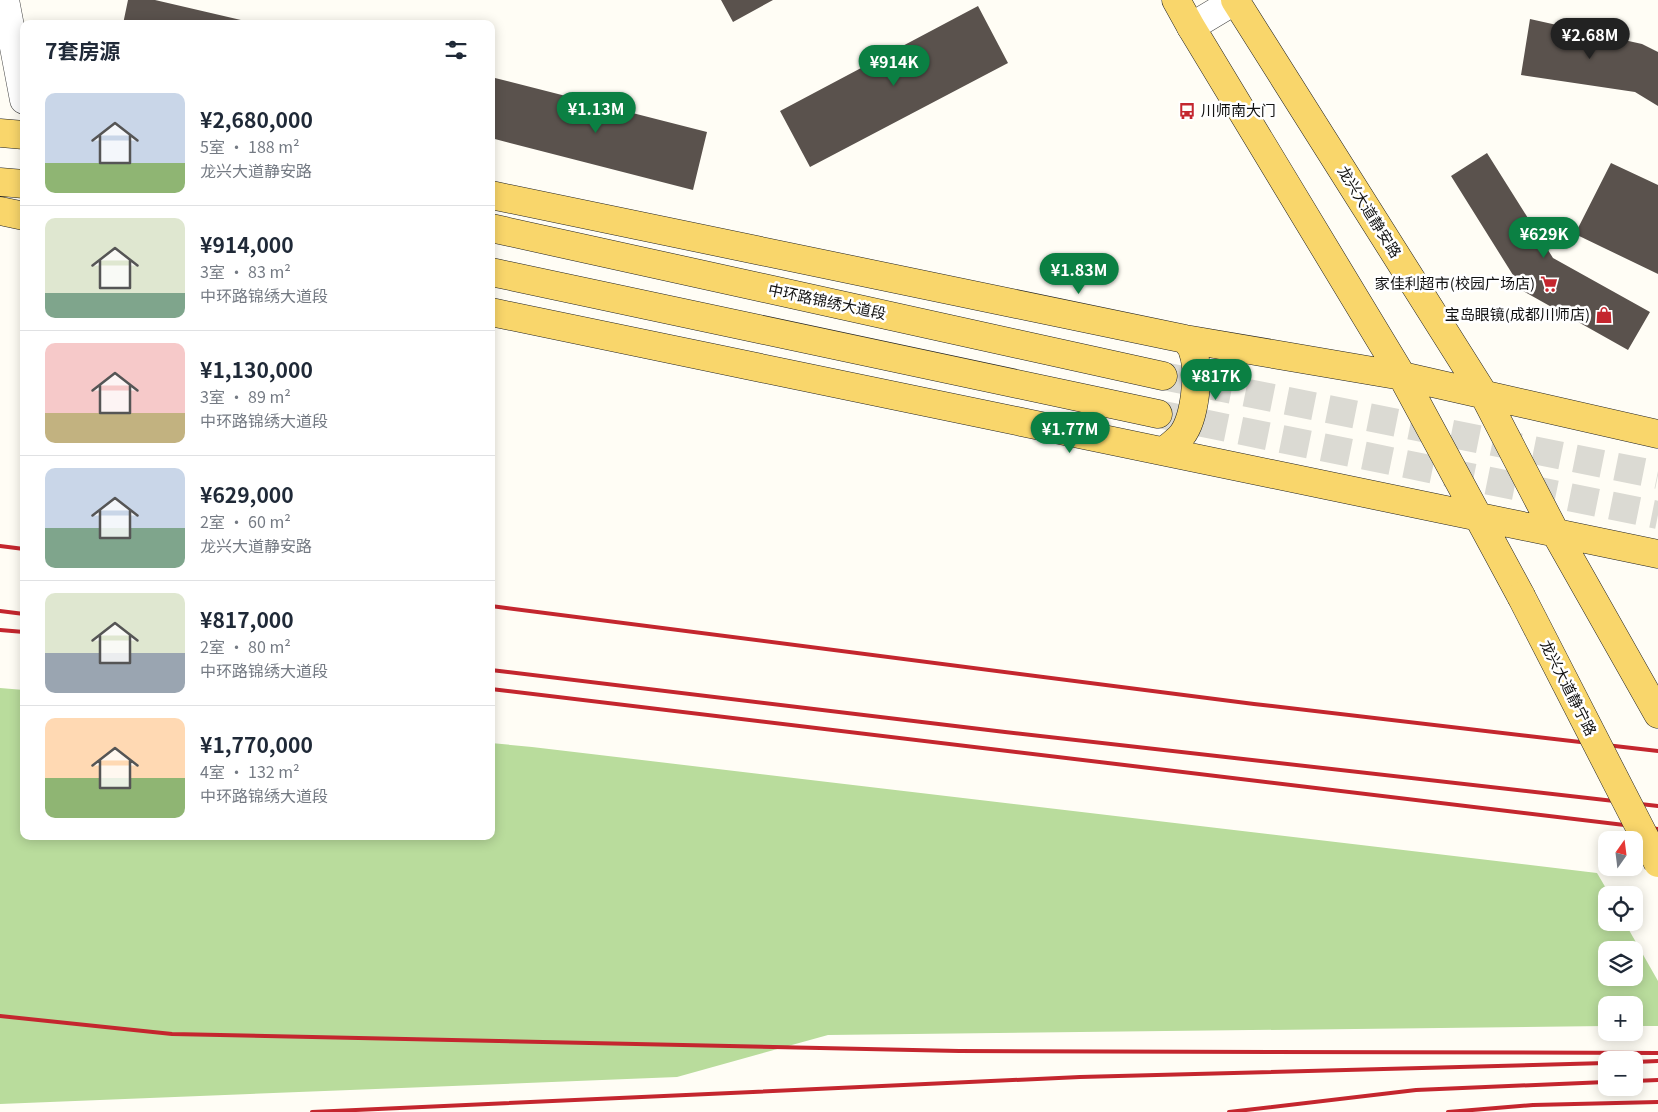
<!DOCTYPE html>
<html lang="zh">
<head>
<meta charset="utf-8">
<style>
  :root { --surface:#fff; --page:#f2f2f3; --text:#1f2937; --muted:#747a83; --line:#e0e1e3; --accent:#0b8043 }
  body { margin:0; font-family:Georgia,"Noto Sans SC",serif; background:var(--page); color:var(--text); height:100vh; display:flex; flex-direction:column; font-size:19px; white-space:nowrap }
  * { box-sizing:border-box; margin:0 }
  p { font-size:16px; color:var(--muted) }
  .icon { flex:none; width:28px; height:28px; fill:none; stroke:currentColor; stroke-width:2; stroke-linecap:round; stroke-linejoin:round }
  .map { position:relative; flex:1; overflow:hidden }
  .panel { position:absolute; left:20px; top:20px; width:475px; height:820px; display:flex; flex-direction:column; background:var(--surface); border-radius:10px; box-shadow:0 2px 12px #0003 }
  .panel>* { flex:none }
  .needle { width:32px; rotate:14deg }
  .fabs { position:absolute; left:1598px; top:831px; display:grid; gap:10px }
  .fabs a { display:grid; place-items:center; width:45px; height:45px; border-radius:10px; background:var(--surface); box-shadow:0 2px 12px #0003; font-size:25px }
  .price { position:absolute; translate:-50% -42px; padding:0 11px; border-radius:18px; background:var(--accent); color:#fff; font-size:16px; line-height:32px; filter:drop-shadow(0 1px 2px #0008) }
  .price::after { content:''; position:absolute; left:50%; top:30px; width:15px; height:11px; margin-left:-8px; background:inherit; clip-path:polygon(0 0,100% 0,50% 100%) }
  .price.selected { background:#222; color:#fff }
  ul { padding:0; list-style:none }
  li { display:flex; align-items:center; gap:15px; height:125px; padding:0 25px }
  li+li { border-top:1px solid var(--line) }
  li span { display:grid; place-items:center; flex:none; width:140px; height:100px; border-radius:10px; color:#555 }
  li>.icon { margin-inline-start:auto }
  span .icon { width:60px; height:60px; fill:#fffc; stroke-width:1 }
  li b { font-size:21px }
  h2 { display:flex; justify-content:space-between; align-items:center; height:60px; padding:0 25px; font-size:21px }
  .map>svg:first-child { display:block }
</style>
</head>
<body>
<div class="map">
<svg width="1658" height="1112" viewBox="0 0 1658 1112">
  <rect width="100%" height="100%" fill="#fffdf5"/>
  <path fill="#b9dc9c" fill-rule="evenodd" d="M0,688L24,690V836H491V743L532,747L1597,873L1610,895H1606V922L1625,923L1658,981V1026H1634V1005H1606V1026L828,1035L677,1077L0,1104ZM1606,950H1634V978H1606Z"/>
  <path fill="#5a524d" d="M128,0H155L258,24H123Z
    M721,0H773L733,22Z
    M978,6L1008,63L810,167L780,111Z
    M1530,19L1642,44L1658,52V106L1635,92L1521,75Z
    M491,77L707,132L693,190L491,138Z
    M1487,153L1553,258L1650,312L1628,350L1523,291L1451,176Z
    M1611,163L1658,185V274L1575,234Z"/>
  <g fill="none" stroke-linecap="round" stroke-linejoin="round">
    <path stroke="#dbdad3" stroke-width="28" stroke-dasharray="28 14" stroke-linecap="butt" d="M1163,376L1658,475
      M1158,414L1658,515"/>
    <g stroke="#444" stroke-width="29">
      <path id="minor" d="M5,0L24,100
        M1191,27L1236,0"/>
    </g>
    <g stroke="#222" stroke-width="29">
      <path id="major" d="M1176,0L1191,27L1402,376L1521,596
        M1235,0L1483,393L1555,532L1658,714
        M0,133L24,135
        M0,182L24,184
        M491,195L1185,339L1402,376L1658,434
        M0,211L24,216
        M491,228L1163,376
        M491,272L1158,414
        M491,312L1658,554
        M1164,451C1170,446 1177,441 1182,435C1195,418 1200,372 1193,352C1192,347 1188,343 1185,339"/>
    </g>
    <use href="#minor" stroke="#fff" stroke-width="28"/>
    <use href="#major" stroke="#f9d66b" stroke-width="28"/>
    <path stroke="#c4262e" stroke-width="4" d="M0,546L24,549
      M491,606L1254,704L1658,751
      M0,611L24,614
      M0,630L24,632
      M491,670L1005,732L1658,806
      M491,689L1658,829
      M0,1016L172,1034L959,1051L1658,1053
      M1634,1062L1658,1061
      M1634,1081L1658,1080
      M312,1112L1080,1077L1606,1063
      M1229,1112L1416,1090L1606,1082
      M1448,1112L1533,1105L1658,1102"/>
    <g stroke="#222" stroke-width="29" stroke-linecap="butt">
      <path id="major-bridge" d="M1521,596L1658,863"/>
    </g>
    <use href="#major-bridge" stroke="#f9d66b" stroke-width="28"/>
  </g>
  <defs>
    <g id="bus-bare" transform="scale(1.35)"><path d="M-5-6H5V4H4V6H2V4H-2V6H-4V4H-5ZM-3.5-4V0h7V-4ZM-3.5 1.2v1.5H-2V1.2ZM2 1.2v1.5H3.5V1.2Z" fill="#c4262e" stroke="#fff" stroke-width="2.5" paint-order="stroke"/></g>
    <g id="supermarket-bare" transform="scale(1.35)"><path d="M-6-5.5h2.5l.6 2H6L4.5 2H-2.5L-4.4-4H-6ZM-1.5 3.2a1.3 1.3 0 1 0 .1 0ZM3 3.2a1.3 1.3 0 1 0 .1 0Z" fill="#c4262e" stroke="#fff" stroke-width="2.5" paint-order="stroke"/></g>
    <g id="shop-bare" transform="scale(1.35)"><path d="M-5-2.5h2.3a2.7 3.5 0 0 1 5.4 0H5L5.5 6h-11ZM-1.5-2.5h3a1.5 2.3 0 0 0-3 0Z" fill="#c4262e" stroke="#fff" stroke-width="2.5" paint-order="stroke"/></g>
  </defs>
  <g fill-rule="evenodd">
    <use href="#bus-bare" x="1187" y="111"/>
    <use href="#supermarket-bare" x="1549" y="284"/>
    <use href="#shop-bare" x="1604" y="315"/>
  </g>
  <g text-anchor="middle" stroke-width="5" stroke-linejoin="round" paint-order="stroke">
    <g font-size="15" fill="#111" stroke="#fff" text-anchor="end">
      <text x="1201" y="116" text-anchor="start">川师南大门</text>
      <text x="1535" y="289">家佳利超市(校园广场店)</text>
      <text x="1590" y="320">宝岛眼镜(成都川师店)</text>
    </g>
    <g font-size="15" fill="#111" stroke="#fff">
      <text transform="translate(1369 212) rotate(58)" y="5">龙兴大道静安路</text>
      <text transform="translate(827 302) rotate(12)" y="5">中环路锦绣大道段</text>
      <text transform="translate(1568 688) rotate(63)" y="5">龙兴大道静宁路</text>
    </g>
  </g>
</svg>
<div class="fabs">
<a><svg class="needle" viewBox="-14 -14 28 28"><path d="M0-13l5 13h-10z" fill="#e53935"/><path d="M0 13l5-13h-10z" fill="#747a83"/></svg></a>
<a><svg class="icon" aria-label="locate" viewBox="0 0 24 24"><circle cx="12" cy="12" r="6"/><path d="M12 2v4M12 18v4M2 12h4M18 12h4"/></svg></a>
<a><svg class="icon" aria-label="layers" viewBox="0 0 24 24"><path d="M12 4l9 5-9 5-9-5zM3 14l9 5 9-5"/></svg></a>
<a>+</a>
<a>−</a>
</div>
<b class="price selected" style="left:1590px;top:60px">¥2.68M</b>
<b class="price" style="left:894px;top:87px">¥914K</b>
<b class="price" style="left:596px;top:134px">¥1.13M</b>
<b class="price" style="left:1544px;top:259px">¥629K</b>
<b class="price" style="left:1079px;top:295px">¥1.83M</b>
<b class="price" style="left:1216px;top:401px">¥817K</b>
<b class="price" style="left:1070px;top:454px">¥1.77M</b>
<section class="panel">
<h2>7套房源<svg class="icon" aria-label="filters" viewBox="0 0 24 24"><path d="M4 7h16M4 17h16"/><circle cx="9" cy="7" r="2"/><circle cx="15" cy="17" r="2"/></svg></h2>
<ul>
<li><span style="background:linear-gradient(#c9d6e8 70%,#8fb573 0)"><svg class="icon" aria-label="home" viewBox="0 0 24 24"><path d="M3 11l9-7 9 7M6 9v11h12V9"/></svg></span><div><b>¥2,680,000</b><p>5室 · 188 m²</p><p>龙兴大道静安路</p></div></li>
<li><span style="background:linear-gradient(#dfe7d0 75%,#7fa58c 0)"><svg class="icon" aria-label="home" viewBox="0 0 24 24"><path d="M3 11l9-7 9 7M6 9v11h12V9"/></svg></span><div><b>¥914,000</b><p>3室 · 83 m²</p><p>中环路锦绣大道段</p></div></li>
<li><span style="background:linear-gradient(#f6c9c9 70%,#c2b280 0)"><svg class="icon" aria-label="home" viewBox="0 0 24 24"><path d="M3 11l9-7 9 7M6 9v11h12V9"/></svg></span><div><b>¥1,130,000</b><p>3室 · 89 m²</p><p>中环路锦绣大道段</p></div></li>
<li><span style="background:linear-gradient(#c9d6e8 60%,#7fa58c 0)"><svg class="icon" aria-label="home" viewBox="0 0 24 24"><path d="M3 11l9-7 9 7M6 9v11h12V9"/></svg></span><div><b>¥629,000</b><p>2室 · 60 m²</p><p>龙兴大道静安路</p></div></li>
<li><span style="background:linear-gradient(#dfe7d0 60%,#9aa5b1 0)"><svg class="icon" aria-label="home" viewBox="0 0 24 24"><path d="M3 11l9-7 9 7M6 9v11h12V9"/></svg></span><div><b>¥817,000</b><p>2室 · 80 m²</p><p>中环路锦绣大道段</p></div></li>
<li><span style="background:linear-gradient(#ffd9b3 60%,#8fb573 0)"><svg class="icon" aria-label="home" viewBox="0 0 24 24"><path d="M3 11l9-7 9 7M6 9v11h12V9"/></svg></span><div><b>¥1,770,000</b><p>4室 · 132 m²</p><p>中环路锦绣大道段</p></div></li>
</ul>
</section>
</div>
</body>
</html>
